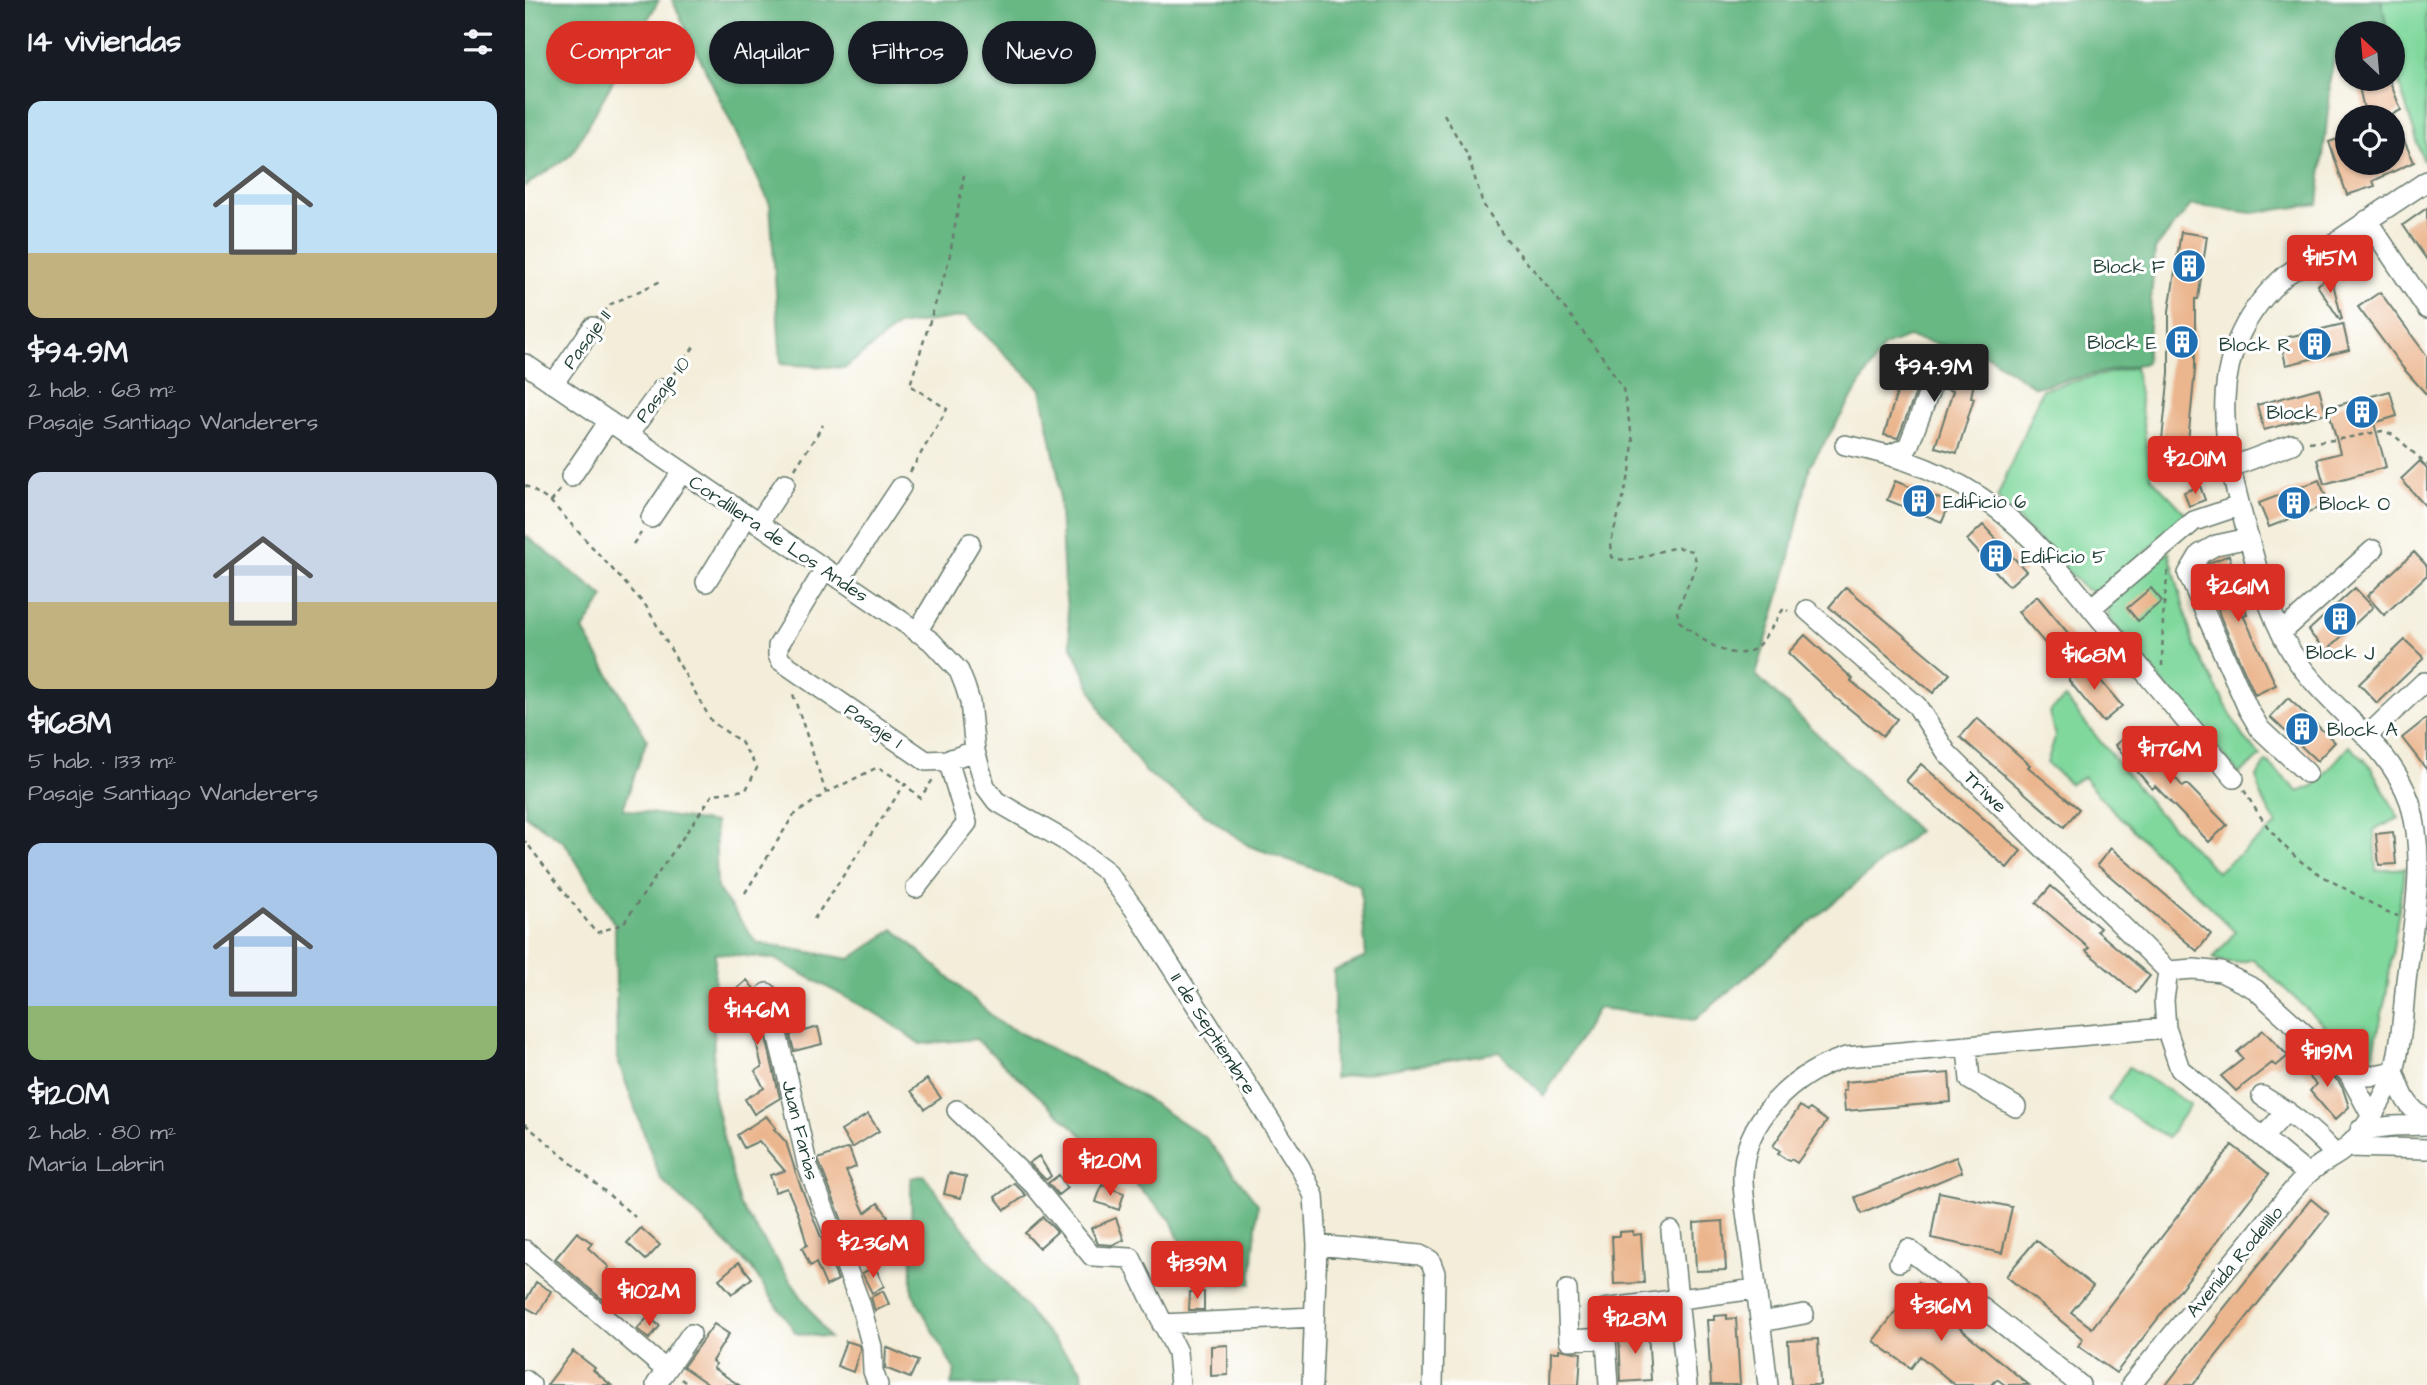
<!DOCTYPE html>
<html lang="es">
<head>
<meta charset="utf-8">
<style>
  :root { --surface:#171b24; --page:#242831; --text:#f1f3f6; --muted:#9ea1a6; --accent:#d93025 }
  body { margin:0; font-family:"Architects Daughter",sans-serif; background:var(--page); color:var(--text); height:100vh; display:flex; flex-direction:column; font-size:26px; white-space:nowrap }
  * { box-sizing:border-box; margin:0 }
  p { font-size:23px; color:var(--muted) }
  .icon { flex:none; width:38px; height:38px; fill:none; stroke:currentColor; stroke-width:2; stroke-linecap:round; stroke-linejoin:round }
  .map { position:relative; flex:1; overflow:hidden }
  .side { display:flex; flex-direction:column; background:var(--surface); width:525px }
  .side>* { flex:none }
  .banner { position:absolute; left:21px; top:21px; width:665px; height:63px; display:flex; gap:14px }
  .needle { width:46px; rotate:334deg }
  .buttons { position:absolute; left:1810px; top:21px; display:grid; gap:14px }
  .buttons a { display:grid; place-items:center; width:70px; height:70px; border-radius:50%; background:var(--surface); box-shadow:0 2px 5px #0004; font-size:35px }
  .price { position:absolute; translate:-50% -60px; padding:0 16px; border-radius:7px; background:var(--accent); color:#fff; font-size:23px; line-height:46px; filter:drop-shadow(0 2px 4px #0008) }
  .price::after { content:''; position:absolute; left:50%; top:42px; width:21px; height:16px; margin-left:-10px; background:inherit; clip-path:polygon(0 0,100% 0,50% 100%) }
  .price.current { background:#222; color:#fff }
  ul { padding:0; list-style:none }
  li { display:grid; align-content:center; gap:14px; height:371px; padding:0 28px }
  li span { display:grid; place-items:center; height:217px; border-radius:14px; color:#555 }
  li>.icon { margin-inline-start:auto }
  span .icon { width:126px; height:126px; fill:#fffc; stroke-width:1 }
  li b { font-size:30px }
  h2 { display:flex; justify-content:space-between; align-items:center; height:84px; padding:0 28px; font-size:30px }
  .chip { padding:0 24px; border-radius:32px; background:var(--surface); box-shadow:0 2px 5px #0004; font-size:24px; line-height:63px }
  .chip.current { background:var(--accent); color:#fff }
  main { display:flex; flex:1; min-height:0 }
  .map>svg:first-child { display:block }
</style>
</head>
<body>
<main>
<section class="side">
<h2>14 viviendas<svg class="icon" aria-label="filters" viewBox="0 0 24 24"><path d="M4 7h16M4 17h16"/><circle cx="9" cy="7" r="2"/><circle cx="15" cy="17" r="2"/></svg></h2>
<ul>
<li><span style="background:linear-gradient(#bfe0f5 70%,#c2b280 0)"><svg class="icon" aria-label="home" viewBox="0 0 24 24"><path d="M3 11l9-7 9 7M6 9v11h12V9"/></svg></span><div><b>$94.9M</b><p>2 hab. · 68 m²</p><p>Pasaje Santiago Wanderers</p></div></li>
<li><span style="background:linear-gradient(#c9d6e8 60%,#c2b280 0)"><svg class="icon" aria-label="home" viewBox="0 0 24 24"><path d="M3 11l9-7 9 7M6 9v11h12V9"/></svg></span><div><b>$168M</b><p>5 hab. · 133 m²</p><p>Pasaje Santiago Wanderers</p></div></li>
<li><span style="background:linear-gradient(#a9c7e8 75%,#8fb573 0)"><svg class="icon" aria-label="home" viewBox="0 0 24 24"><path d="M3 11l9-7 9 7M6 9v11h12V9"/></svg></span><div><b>$120M</b><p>2 hab. · 80 m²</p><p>María Labrin</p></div></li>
</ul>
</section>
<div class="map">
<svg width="1902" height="1385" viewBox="0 0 1902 1385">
  <rect width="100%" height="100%" fill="#fff"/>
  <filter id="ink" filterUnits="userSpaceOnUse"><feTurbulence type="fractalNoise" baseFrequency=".0143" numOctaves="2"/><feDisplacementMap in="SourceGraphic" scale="14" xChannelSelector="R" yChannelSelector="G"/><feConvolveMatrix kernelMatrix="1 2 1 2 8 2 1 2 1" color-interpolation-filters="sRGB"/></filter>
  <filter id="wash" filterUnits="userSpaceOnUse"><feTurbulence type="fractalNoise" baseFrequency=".00686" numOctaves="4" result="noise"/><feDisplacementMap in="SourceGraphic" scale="28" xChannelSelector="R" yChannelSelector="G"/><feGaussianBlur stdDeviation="1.57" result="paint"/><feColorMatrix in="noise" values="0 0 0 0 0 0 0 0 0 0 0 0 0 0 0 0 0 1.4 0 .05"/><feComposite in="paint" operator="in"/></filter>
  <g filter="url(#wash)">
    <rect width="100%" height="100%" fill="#f3edd9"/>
    <path fill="#80d89d" stroke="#508a68" stroke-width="2" d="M1856,0H1902L1900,159L1898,160L1867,61V33H1863Z
      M1610,367L1626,477L1663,516L1574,592L1560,589L1472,498L1517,389Z
      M1644,552L1669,646L1718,737L1736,756L1714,774L1583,617L1584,603Z
      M1540,698L1630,809L1692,872L1752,825L1736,797L1732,777L1741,761L1774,792L1790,785L1824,746L1844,764L1874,818L1849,830L1851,871L1880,868L1861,996L1846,1064L1842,1066L1728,959C1713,964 1703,963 1688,959L1710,932L1571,793L1559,777L1545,784L1522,763L1530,737L1524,712Z
      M1604,1067L1665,1104L1643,1138L1583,1100Z"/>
    <path fill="#68b884" stroke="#447a5c" stroke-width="2" d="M0,0H134L46,155L0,186Z
      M147,0H1856L1863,33H1822V50H1811L1804,84L1805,92L1793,204L1727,213L1666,205L1630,249L1621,363L1510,387L1463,356L1383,337L1359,346L1285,466L1263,566L1231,675L1393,831L1170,1020L1073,1008L1019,1096L974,1052L809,1078V971L841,957L835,885L724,846L621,772L579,717L546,644L539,582L533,475L516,389L441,316L373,326L320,368L256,364L245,204Z
      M0,535L79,597L58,630L122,739L98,809L190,823L192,888L232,943L325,959L369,929L475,1023L604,1088L681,1138L733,1204L726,1284L671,1283L646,1220L601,1175L451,1039L395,1044L356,1016L250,959L190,953L188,1094L214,1204L304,1338L271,1333L226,1268L135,1178L92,1058L90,925L40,843L0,815Z
      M399,1175C449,1242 497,1311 557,1370L558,1385H426L430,1371L387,1292L386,1178Z"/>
    <g id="blocks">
      <path fill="#ebb58d" d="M1832,79H1864L1876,110L1863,117H1841Z
        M1867,115L1889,162L1848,181L1850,186L1822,195L1804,142L1822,136V163H1867Z
        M1902,208V260L1878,225Z
        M1656,232L1682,236L1673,299H1670V370L1662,452L1636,449L1644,373V311Z
        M1806,276L1817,319L1815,320L1792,285Z
        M1855,292L1902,356V395L1878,368L1833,307Z
        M1818,324L1824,350L1761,365L1755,339Z
        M1381,363L1450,378L1446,397L1449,398L1432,453L1410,447L1428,391L1417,388L1414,382L1409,378H1402L1394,385L1373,438L1359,435Z
        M1794,388L1801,413L1739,430L1732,405Z
        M1865,391L1872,416L1849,423L1861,467L1799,484L1792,459L1815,453L1803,408Z
        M1895,461L1902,469V508L1876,479Z
        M1794,480L1804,504L1744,527L1734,503Z
        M1370,481L1425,503L1417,522L1362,500Z
        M1675,486L1680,500L1664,506L1659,492Z
        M1458,525L1501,571L1484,586L1442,540Z
        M1889,552L1902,566V575L1859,615L1842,596Z
        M1704,555L1722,614L1718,615L1751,685L1730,695L1695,616L1681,568L1684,563Z
        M1321,587L1425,674L1408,693L1304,607Z
        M1626,588L1637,601L1613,621L1602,608Z
        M1830,588L1848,607L1801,651L1783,631Z
        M1512,596L1548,639L1530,655L1493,612Z
        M1280,635L1328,679L1326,681L1372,719L1358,736L1311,698L1263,653Z
        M1880,640L1899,658L1852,703L1834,684Z
        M1560,662L1597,706L1578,722L1544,681V676Z
        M1763,698L1810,742L1792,761L1745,717Z
        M1452,718L1505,765L1503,767L1554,809L1539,827L1435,737Z
        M1902,718V770L1877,738Z
        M1609,729L1658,787L1662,784L1702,825L1684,842L1630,786L1627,789L1590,745Z
        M1396,764L1496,851L1482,868L1381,781Z
        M1868,832L1871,864L1854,865L1851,834Z
        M1586,848L1686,934L1672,951L1572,865Z
        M1526,886L1575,928L1572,931L1625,976L1611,993L1561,951L1564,948L1511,903Z
        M222,980L230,990L255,1098L229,1114L220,1099L239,1088L230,1071L237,1067L227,1025L214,1028L210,1013L218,1011L205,995Z
        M293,1027L297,1044L269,1051L265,1035Z
        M1738,1030L1763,1056L1751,1066L1747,1063L1711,1091L1696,1076L1718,1059L1712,1052Z
        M1788,1058L1814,1082L1818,1089L1824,1107L1810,1120L1785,1091L1791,1084L1777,1070Z
        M1424,1073L1426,1102L1320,1111L1318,1091L1321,1090L1320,1082Z
        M402,1079L416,1098L400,1109L386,1091Z
        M1275,1106L1283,1111L1285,1109L1302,1121L1272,1163L1266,1159L1264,1161L1253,1154L1255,1151L1248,1146Z
        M343,1114L354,1131L327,1148L316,1131Z
        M241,1116L251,1128L249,1129L261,1142L274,1182L313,1280L301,1286L291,1263L285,1266L277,1248L282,1245L274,1216L262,1188L250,1192L245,1175L260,1171L234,1141L219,1148L212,1135Z
        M1707,1145L1744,1174L1591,1373L1553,1346L1558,1339L1481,1276L1511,1240L1568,1286L1546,1312L1567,1328Z
        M324,1148L331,1167L321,1171L340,1213L353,1203L363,1216L327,1243L323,1236L293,1159Z
        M514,1156L526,1176L521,1180L504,1163Z
        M1431,1157L1437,1172L1336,1214L1330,1197Z
        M424,1173L441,1177L436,1198L419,1194Z
        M534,1175L542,1188L533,1195L523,1183Z
        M489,1183L501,1195L480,1210L470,1197Z
        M577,1185L599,1193L594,1210L571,1202Z
        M1414,1192L1487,1207L1477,1253L1406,1238Z
        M1786,1199L1804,1214L1668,1385H1641L1693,1318L1692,1317Z
        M518,1217L532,1232L514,1248L500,1233Z
        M591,1218L599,1240L587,1245L573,1244L566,1228Z
        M1198,1221L1201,1270L1171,1271L1169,1223Z
        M116,1228L135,1245L121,1260L102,1243Z
        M1108,1231V1235L1116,1234L1119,1283L1089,1284L1087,1236H1095V1232Z
        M52,1232L67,1243L63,1248L84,1267L82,1269L95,1282L79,1301L30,1259Z
        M214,1262L227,1278L207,1294L194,1279Z
        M350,1267L359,1286L347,1293L337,1273Z
        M11,1282L26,1291L13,1314L0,1307V1302Z
        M1394,1282L1431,1310L1424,1319L1504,1385H1480L1472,1379L1467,1385H1430L1395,1356L1386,1368L1348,1341Z
        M358,1291L364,1304L350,1311L346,1297Z
        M665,1292H679V1310H664Z
        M1202,1315V1319L1211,1318L1215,1385H1186L1182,1320H1189V1316Z
        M123,1317L135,1326L124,1339L112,1329Z
        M189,1324L204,1334L187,1361L191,1364L188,1368L214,1385H184L158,1367Z
        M1102,1329H1115V1332H1123L1126,1380L1096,1382L1094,1333H1102Z
        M1293,1339L1295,1385H1266L1263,1341Z
        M321,1341L334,1345L335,1349L328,1372L312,1366Z
        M703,1345V1375L686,1376V1346Z
        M361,1347L393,1361L385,1378L360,1368Z
        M1034,1349L1056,1353L1054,1385H1025L1026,1352H1034Z
        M48,1351L70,1368L68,1370L86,1385H22Z"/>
    </g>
  </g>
  <g filter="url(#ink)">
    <use href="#blocks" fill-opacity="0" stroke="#697b6e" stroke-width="2"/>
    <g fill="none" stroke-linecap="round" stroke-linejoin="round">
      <g stroke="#697b6e" stroke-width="22">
        <path id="minor" d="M1842,220L1902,309
          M0,364L406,641L434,671L440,686L445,702L450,751L460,786L471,801L539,840L581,871L610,910L775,1167L789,1196L792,1245L787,1385
          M28,384L68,327
          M103,435L137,389
          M1320,445C1375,455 1426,474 1471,508C1511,538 1544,581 1576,620C1620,673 1665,726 1709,778
          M1364,455L1383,447L1405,390
          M1706,467L1767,444
          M46,477L84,421
          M126,518L157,472
          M233,524L260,483
          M1724,538L1691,545L1675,554L1663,574L1723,709L1735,729L1782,773
          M300,569L253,646V655L256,661L401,761L423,760L450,751
          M315,579L376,487
          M181,582L222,516
          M1566,608L1669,521L1714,506
          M1282,610L1392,706L1422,753L1643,971
          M392,632L445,543
          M1756,633L1848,550
          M1842,736L1899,682
          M391,888L442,823L423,760
          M1643,971L1639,1000L1641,1028L1655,1069L1782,1174
          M1643,971L1669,969L1696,972L1730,989L1824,1074L1846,1115
          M242,993L263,1078L282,1164L335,1303L347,1347L348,1371L353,1385
          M1442,1048L1445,1080L1491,1107
          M1824,1074L1845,1076L1869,1071C1876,1091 1881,1109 1902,1119
          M1737,1096C1764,1112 1790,1130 1810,1155
          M432,1110L509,1185L567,1256L606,1258L652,1352L655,1385
          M1835,1130L1868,1126L1902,1125
          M1738,1137L1762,1111
          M1822,1147L1902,1149
          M1146,1231L1162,1385
          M792,1245L895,1255L905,1260L910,1273L908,1385
          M0,1250L141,1370
          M1374,1262L1383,1249L1555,1385
          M1042,1290L1044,1340L1081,1338
          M1236,1322L1279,1314
          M637,1324L789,1317
          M0,1380L6,1385
          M131,1385L166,1334
          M1084,1385L1079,1309L1231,1289
          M1243,1385C1238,1344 1233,1303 1228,1262C1225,1235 1219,1208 1218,1181C1216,1121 1268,1074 1321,1057L1641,1028
          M1606,1385C1641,1342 1677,1299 1713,1256C1735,1230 1756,1202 1780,1177C1791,1164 1809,1159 1822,1147C1840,1131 1862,1094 1869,1071C1877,1043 1878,1010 1881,981C1888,923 1902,860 1885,802C1864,743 1808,712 1773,662C1749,628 1736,583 1725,543C1697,445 1674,351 1761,275L1902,181"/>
      </g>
      <path stroke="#697b6e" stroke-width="2.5" stroke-dasharray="5 5" stroke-linecap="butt" d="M919,114L943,156L958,204L978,235L1019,282L1080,360L1098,389L1108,442L1105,472L1086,542L1087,557C1107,566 1129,550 1150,548C1155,547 1161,550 1167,551L1172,563L1152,611L1154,621C1173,636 1204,664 1229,649C1238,643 1252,618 1259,608L1263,611
        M79,313L84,305L136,281
        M148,375L171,344
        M1784,442L1810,440L1857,431L1869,435L1902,465
        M270,469L298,425
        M385,472L422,409L385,385L424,260L439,175
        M0,485L26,502L121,606L187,722L216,742L232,768L221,790L188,794L98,924L71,933L0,841
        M26,502L35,490
        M108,544L116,533
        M1637,666L1638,618L1643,568
        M1719,790C1736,820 1757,849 1785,868C1809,884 1836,896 1860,912L1873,916
        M301,793L353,767L380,784
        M220,893L268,816L301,793L267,691
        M289,919L380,784L395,798L409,778
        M0,1124L110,1217
        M156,1379L164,1385"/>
      <use href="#minor" stroke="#fff" stroke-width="19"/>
    </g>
  </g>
  <defs>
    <g id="building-disc" transform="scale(1.75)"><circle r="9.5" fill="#1f6fb2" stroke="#fff"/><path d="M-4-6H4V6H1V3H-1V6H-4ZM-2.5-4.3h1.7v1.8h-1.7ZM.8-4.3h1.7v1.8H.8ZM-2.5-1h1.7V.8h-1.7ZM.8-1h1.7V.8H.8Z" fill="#fff"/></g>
  </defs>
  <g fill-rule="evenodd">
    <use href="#building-disc" x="1664" y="266"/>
    <use href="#building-disc" x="1657" y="342"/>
    <use href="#building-disc" x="1790" y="344"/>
    <use href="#building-disc" x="1837" y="412"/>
    <use href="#building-disc" x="1394" y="501"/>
    <use href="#building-disc" x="1769" y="503"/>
    <use href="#building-disc" x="1471" y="556"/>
    <use href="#building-disc" x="1815" y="619"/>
    <use href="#building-disc" x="1777" y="729"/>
  </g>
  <g text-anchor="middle" stroke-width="6" stroke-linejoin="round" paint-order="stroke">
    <g font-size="19" fill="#1f3d34" stroke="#fff" text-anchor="end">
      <text x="1640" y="273">Block F</text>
      <text x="1632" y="349">Block E</text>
      <text x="1766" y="351">Block R</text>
      <text x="1812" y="419">Block P</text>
      <text x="1418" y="508" text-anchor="start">Edificio 6</text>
      <text x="1794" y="510" text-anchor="start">Block O</text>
      <text x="1496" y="563" text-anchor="start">Edificio 5</text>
      <text x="1815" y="659" text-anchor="middle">Block J</text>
      <text x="1802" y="736" text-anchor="start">Block A</text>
    </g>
    <g font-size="19" fill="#1f3d34" stroke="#fff">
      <text transform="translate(61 339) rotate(-54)" y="7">Pasaje 11</text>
      <text transform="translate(137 389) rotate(-53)" y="7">Pasaje 10</text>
      <text transform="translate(254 538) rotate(34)" y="7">Cordillera de Los Andes</text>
      <text transform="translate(349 725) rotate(34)" y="7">Pasaje 1</text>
      <text transform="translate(1461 791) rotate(44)" y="7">Triwe</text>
      <text transform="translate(689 1033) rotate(57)" y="7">11 de Septiembre</text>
      <text transform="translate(276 1130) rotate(76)" y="7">Juan Farias</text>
      <text transform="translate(1709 1261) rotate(-50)" y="7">Avenida Rodelillo</text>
    </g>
  </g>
</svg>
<div class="buttons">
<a><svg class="needle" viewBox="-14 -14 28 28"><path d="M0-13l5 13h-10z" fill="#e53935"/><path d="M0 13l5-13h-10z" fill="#9ea1a6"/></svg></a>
<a><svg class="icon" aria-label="locate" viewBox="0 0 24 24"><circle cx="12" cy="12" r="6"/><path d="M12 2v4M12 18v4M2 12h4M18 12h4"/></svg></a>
</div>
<b class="price" style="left:1805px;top:295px">$115M</b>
<b class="price current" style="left:1409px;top:404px">$94.9M</b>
<b class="price" style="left:1670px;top:496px">$201M</b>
<b class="price" style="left:1713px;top:624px">$261M</b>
<b class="price" style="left:1569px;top:692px">$168M</b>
<b class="price" style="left:1645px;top:786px">$176M</b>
<b class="price" style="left:232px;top:1047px">$146M</b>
<b class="price" style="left:1802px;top:1089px">$119M</b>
<b class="price" style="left:585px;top:1198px">$120M</b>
<b class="price" style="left:348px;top:1280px">$236M</b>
<b class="price" style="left:672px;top:1301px">$139M</b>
<b class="price" style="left:124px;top:1328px">$102M</b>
<b class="price" style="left:1416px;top:1343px">$316M</b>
<b class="price" style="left:1110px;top:1356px">$128M</b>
<div class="banner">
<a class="chip current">Comprar</a>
<a class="chip">Alquilar</a>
<a class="chip">Filtros</a>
<a class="chip">Nuevo</a>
</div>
</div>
</main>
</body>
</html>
